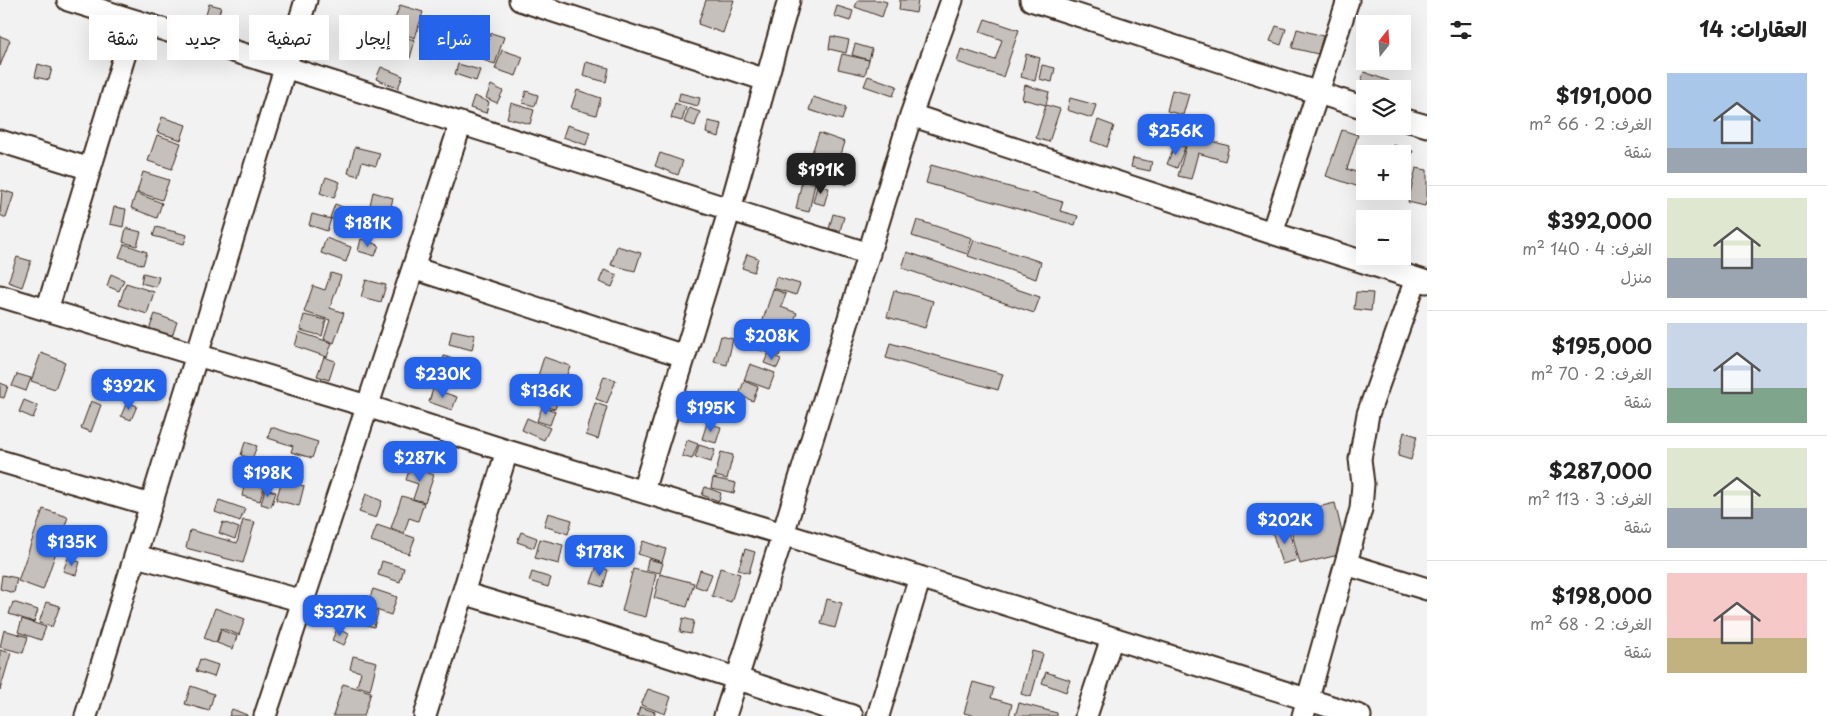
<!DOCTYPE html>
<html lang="ar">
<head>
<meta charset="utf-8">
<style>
  :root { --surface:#fff; --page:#f2f2f2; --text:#222; --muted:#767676; --line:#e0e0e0; --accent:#2563eb }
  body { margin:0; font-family:"Playpen Sans","Playpen Sans Arabic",sans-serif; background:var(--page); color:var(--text); direction:rtl; height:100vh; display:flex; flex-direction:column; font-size:19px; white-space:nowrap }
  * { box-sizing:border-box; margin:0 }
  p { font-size:16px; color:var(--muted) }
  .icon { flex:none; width:28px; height:28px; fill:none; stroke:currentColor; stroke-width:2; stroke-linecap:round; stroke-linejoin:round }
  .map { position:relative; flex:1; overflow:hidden; direction:ltr }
  .drawer { display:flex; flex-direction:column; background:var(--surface); width:400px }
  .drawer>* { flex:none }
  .banner { position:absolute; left:15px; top:15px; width:475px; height:45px; direction:rtl; display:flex; gap:10px }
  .needle { width:32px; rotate:17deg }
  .tools { position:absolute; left:1356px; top:15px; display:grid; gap:10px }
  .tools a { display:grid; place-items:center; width:55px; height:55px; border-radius:0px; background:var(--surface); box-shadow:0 5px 20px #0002; font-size:25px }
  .price { position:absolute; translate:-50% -42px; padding:0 11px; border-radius:10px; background:var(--accent); color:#fff; font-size:16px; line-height:32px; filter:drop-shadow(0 1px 2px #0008) }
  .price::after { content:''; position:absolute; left:50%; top:30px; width:15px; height:11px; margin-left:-8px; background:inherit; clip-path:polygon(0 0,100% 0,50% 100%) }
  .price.selected { background:#222; color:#fff }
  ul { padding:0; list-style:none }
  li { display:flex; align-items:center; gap:15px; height:125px; padding:0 20px }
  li+li { border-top:1px solid var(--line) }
  li span { display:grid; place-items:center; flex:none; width:140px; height:100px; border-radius:0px; color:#555 }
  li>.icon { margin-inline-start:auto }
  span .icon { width:60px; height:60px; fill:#fffc; stroke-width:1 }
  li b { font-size:21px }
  h2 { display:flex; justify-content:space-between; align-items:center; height:60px; padding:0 20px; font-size:21px }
  .tag { padding:0 18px; border-radius:0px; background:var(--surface); box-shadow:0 5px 20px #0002; font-size:18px; line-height:45px }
  .tag.selected { background:var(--accent); color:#fff }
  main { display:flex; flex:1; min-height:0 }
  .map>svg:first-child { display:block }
</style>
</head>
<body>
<main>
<section class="drawer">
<h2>العقارات: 14<svg class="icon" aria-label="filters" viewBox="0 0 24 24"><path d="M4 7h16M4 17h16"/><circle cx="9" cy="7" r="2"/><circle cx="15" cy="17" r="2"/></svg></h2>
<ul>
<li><span style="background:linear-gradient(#a9c7e8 75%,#9aa5b1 0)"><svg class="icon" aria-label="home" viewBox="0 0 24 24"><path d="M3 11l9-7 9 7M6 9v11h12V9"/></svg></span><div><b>$191,000</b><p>الغرف: 2 · 66 m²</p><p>شقة</p></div></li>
<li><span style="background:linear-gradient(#dfe7d0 60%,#9aa5b1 0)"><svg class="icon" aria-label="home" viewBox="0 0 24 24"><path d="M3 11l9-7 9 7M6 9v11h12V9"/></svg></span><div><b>$392,000</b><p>الغرف: 4 · 140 m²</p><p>منزل</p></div></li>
<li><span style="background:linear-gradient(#c9d6e8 65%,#7fa58c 0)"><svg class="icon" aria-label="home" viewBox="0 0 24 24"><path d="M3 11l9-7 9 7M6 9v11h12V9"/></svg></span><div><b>$195,000</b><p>الغرف: 2 · 70 m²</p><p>شقة</p></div></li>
<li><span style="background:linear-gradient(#dfe7d0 60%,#9aa5b1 0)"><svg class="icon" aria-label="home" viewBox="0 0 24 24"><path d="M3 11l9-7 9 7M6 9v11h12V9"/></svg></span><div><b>$287,000</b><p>الغرف: 3 · 113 m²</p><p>شقة</p></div></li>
<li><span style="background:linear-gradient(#f6c9c9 65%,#c2b280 0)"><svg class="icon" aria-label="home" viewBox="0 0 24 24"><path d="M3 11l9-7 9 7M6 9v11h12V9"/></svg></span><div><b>$198,000</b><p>الغرف: 2 · 68 m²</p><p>شقة</p></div></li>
</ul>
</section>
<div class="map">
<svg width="1427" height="716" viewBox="0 0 1427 716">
  <rect width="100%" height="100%" fill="#f3f2f2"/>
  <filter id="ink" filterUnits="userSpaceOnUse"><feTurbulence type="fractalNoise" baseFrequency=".02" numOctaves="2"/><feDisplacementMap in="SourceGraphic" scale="10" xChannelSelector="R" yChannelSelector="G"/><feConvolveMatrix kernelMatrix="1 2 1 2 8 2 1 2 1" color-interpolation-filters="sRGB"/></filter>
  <g filter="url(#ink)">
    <path fill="#c6c0bd" stroke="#3b2a1e" d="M706,0H734L723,33L698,24Z
      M858,0H880L887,2L882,17L855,7Z
      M900,0H918L916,13L899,10Z
      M209,4L221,7L211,40L200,37Z
      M400,5L423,12L415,38L391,29Z
      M837,6L853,11L850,21L834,16Z
      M985,19L1019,30L1003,77L957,62L961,49L995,60L1002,40L980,32Z
      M1276,26L1286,29L1281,45L1270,41Z
      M1297,29L1323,36L1318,54L1292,48Z
      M491,33L504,37L495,64L482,60Z
      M391,34L415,40L410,58L386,51Z
      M0,36L10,40L0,66Z
      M366,36L386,42L383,56L363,51Z
      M831,36L849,40L846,53L829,49Z
      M855,44L872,49L869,60L852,55Z
      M502,50L523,57L516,76L495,69Z
      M842,54L869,60L865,75L838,69Z
      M1026,54L1040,58L1035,81L1021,77Z
      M586,62L609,68L606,82L583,76Z
      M38,64L52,68L49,80L35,77Z
      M458,64L480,70L476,81L455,74Z
      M1042,65L1055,68L1052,82L1039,79Z
      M381,67L403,76L398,88L376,79Z
      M1364,72L1389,81L1386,89H1372L1360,85Z
      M868,76L897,86L893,96L864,86Z
      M491,85L503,91L497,103L486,98Z
      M1025,85L1049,92L1046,105L1022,99Z
      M577,90L601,98L596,115L571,108Z
      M1172,90L1189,94L1183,115L1167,111Z
      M526,91L538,95L535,106L523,103Z
      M680,93L700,98L698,106L678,101Z
      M474,96L489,102L486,113L470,108Z
      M813,97L846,107L842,120L809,110Z
      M1070,98L1096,105L1092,118L1067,110Z
      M511,103L534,110L530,124L507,118Z
      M675,103L686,107L682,121L671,118Z
      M1046,105L1060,109L1049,142L1036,138Z
      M689,108L700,112L695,126L684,122Z
      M162,117L186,125L181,140L157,132Z
      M1143,119L1165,127L1161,139L1139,132Z
      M1098,120L1114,126L1107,147L1091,141Z
      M708,121L722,124L719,137L706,133Z
      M567,125L590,132L586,145L563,137Z
      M1342,130L1358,135L1347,169L1365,175V189L1326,176Z
      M819,133L845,142L836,170L809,161Z
      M157,135L181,143L172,169L148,161Z
      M1189,135L1229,146L1225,161L1198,153L1191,179L1178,176Z
      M1175,144L1185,147L1177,168L1167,164Z
      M1393,145L1413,151L1409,164L1402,162V154H1390Z
      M355,147L380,153L376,166L362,162L358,176L348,173Z
      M660,153L683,161L678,175L655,166Z
      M792,158L807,163L800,180L786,175Z
      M1133,158L1152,162L1150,171L1131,167Z
      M931,165L1063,202L1060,211L1078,216L1075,225L926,183Z
      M1416,168L1427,170V198L1425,206L1408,202Z
      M837,169L850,174L847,185L833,180Z
      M143,172L169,180L162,200L137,192Z
      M326,177L340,182L334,198L320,193Z
      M802,181L815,183L809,212L796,209Z
      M817,186L829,188L824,205L813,202Z
      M2,190L14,194L6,218L0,215Z
      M373,192L393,198L389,215L369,210Z
      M136,193L162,203L157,218L131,208Z
      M335,204L348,209L343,223L330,218Z
      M114,207L126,209L123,227L110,224Z
      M350,209L362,212L358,227L346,225Z
      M312,214L331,219L327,231L309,225Z
      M833,214L844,217L840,231L829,229Z
      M917,220L972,238L967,254L912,236Z
      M156,227L187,235L184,244L153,236Z
      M126,228L141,232L137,246L123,242Z
      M326,238L351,247L346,262L321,253Z
      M361,239L379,245L375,256L358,251Z
      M974,240L1041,262L1036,279L968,256Z
      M124,244L147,252L143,265L119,257Z
      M617,246L641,253L635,271L611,265Z
      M907,252L1040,297L1034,313L902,268Z
      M747,254L758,258L754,272L742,268Z
      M17,257L31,261L22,287L8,282Z
      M604,270L617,275L612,287L599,282Z
      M143,273L159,277L156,287L141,283Z
      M331,273L341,276L330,308L344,313L334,343L324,339L330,320L304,312L313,286L325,290Z
      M111,274L124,280L119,291L107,286Z
      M776,277L800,284L796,295L773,288Z
      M366,280L386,285L381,302L361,297Z
      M126,283L154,292L147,314L119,305Z
      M773,289L786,294L781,307L797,313L791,329L763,320Z
      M894,290L933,301L925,328L887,317Z
      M1356,292L1373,293L1371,311L1354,309Z
      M155,314L177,322L170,342L147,335Z
      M304,315L326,320L322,336L300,330Z
      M763,321L788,330L779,356L753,348Z
      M452,330L475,335L472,350L449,344Z
      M299,332L332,343L327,357L295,346Z
      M721,336L733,339L727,365L714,362Z
      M890,343L1003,374L998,390L886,358Z
      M41,353L65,362L55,389L31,381Z
      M768,354L781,359L777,368L764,363Z
      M444,356L467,364L460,382L438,374Z
      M324,357L335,361L329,380L317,376Z
      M544,357L570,366L561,391L536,382Z
      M750,364L775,373L769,389L744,380Z
      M17,374L31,378L26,391L12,386Z
      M604,376L616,380L607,403L596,399Z
      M744,381L758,387L753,401L739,395Z
      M0,383L8,386L4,398L0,397Z
      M535,386L560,393L555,409L531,403Z
      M433,389L457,397L452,410L429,402Z
      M24,400L38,406L33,418L19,412Z
      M91,401L101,405L91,432L81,428Z
      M127,402L137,406L131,420L121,416Z
      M595,403L607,407L598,439L586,435Z
      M542,407L555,411L550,425L537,421Z
      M527,418L550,428L544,440L522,430Z
      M707,423L721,427L716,443L702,439Z
      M271,427L318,442L312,458L291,452L293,446L268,438Z
      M1404,432L1417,436L1411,460L1398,456Z
      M687,440L698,444L692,459L682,456Z
      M245,442L257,446L252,459L241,455Z
      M699,445L715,450L711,462L695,457Z
      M721,452L733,455L727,479L715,476Z
      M276,457L296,464L290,480L270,473Z
      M410,467L434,475L425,502L413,499L418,484L406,480Z
      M713,478L736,483L734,493L711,488Z
      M282,480L304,486L299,506L276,500Z
      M245,482L264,487L260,501L242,496Z
      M705,487L721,493L719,501L702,495Z
      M265,489L276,492L271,507L261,504Z
      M366,494L382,501L376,518L359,512Z
      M402,496L424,503L418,521L409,518L404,533L391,528Z
      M219,500L245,509L240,521L215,512Z
      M1335,503L1347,553L1300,564L1287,514Z
      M43,509L68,517L43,590L18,581Z
      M548,513L572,520L568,534L544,526Z
      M243,520L255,522L243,563L186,548L190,530L237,543Z
      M223,522L239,528L235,539L219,533Z
      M377,525L415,538L409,554L371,541Z
      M1288,527L1297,560L1282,564L1272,531Z
      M521,532L537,538L534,548L517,542Z
      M540,539L563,545L559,564L535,558Z
      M643,541L666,549L662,562L638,554Z
      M745,549L755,552L749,573L738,570Z
      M68,558L80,562L76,575L63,571Z
      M648,559L663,563L660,573L646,570Z
      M382,561L404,568L400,582L378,575Z
      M597,566L608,570L603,587L591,583Z
      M720,568L740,574L731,602L712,596Z
      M633,569L656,574L646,617L622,611Z
      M700,570L712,574L706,590L695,586Z
      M532,572L551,578L548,587L529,581Z
      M660,574L694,583L687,607L654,598Z
      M2,575L17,578L14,593L0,589Z
      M373,589L397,597L391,615L367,607Z
      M827,599L842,603L835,628L821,624Z
      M13,602L38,610L34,622L9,614Z
      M46,602L60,606L52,627L39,623Z
      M215,608L245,619L239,635L221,628L216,643L204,638Z
      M367,609L378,612L374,627L363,624Z
      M683,618L694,621L691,634L680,632Z
      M22,619L46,627L41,640L18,632Z
      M337,629L349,634L344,645L332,640Z
      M4,630L28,637L23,653L0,647Z
      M221,630L237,636L233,649L217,643Z
      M0,650L11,653L0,690Z
      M1032,651L1043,654L1031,697L1021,694Z
      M353,656L377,662L370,690L357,686L361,672L350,669Z
      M200,659L218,665L214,677L196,671Z
      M1046,672L1070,680L1066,692L1042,683Z
      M973,682L994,688L991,698L1012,704L1009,716H976L964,713Z
      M343,684L371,692L364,716H333Z
      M191,686L214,694L209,711L185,704Z
      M648,689L671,697L665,714L641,705Z
      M1019,703L1057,713V716H1015Z
      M640,707L655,712L654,716H637Z
      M232,709L247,715V716H229Z"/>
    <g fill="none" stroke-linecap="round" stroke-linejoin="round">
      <g stroke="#3b2a1e" stroke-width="25">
        <path id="minor" d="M68,0L285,67L869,254
          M520,0L766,80
          M1031,0L1365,108
          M911,115L1272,233L1427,282
          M1402,119L1427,126
          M0,141L90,169
          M1272,233L1348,0
          M413,268L684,356
          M0,296L367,406L507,451L783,534L1360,716
          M47,310L135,21
          M0,461L151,505
          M643,491L730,209L789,0
          M136,556L303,601
          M1346,564L1427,589
          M463,593L600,634L852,716
          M86,716L306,0
          M265,716L461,123
          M425,716L507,451
          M725,716L783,534L911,115L952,0
          M878,716L920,577
          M1086,716L1112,638
          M1303,716L1361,509L1363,484L1360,459L1368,414L1416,279"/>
      </g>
      <use href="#minor" stroke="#fff" stroke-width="21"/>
    </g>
  </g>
</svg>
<div class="tools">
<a><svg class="needle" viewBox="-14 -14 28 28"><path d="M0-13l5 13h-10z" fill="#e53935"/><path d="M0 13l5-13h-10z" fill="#767676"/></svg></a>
<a><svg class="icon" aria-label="layers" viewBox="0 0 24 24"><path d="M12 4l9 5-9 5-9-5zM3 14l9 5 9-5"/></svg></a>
<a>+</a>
<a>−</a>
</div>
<b class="price" style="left:1176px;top:156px">$256K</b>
<b class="price selected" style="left:821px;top:195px">$191K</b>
<b class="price" style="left:368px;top:248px">$181K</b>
<b class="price" style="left:772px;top:361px">$208K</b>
<b class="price" style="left:443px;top:399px">$230K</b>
<b class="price" style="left:129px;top:411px">$392K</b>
<b class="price" style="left:546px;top:416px">$136K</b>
<b class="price" style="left:711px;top:433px">$195K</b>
<b class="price" style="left:420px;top:483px">$287K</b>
<b class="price" style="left:268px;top:498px">$198K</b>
<b class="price" style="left:1285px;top:545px">$202K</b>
<b class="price" style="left:72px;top:567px">$135K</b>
<b class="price" style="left:600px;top:577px">$178K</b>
<b class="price" style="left:340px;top:637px">$327K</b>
<div class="banner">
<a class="tag selected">شراء</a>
<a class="tag">إيجار</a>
<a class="tag">تصفية</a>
<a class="tag">جديد</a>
<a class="tag">شقة</a>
</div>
</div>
</main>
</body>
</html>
